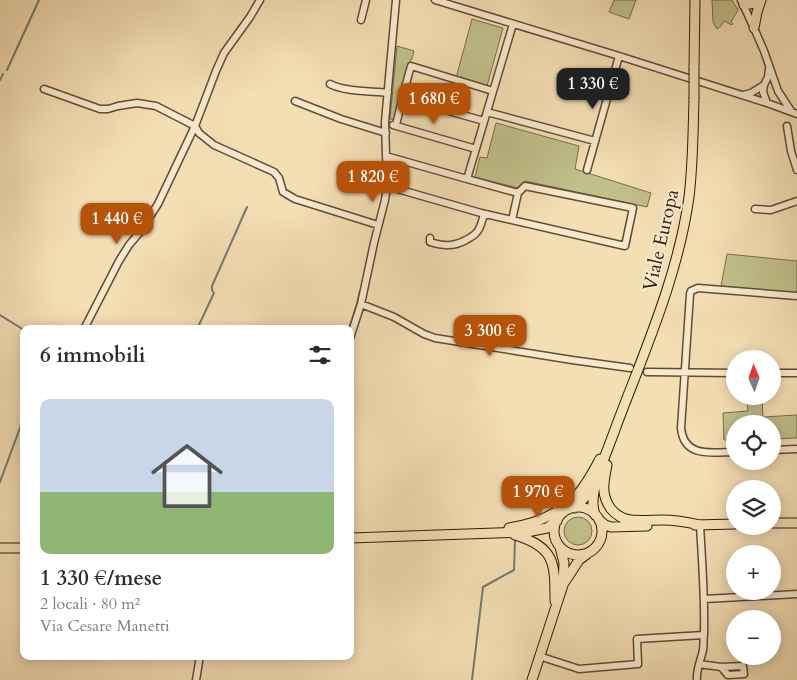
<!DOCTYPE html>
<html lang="it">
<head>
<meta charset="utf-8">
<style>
  :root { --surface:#fff; --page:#f2f2f3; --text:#2b2b33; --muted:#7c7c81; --line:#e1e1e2; --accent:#b45309 }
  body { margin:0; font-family:Cardo,serif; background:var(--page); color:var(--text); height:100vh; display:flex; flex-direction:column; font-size:19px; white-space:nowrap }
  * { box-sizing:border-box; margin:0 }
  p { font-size:16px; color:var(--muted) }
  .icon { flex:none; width:28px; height:28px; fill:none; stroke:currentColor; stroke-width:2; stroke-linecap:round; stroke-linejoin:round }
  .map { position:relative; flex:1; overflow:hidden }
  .drawer { position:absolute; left:20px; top:325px; width:334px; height:335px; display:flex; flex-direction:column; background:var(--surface); border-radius:10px; box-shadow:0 2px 12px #0003 }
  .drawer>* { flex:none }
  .needle { width:32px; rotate:358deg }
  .tools { position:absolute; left:726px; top:350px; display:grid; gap:10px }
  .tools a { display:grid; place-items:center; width:55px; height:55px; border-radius:50%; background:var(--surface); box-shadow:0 2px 12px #0003; font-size:25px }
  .price { position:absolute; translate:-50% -42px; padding:0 11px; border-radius:10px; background:var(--accent); color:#fff; font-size:16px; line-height:32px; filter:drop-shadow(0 1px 2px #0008) }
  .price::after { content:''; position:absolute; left:50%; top:30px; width:15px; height:11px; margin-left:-8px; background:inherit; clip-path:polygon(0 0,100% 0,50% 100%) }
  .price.selected { background:#222; color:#fff }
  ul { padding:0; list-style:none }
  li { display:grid; align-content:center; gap:10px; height:265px; padding:0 20px }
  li+li { border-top:1px solid var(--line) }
  li span { display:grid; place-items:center; height:155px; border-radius:10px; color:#555 }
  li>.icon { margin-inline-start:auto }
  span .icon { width:90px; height:90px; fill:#fffc; stroke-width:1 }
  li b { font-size:21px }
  h2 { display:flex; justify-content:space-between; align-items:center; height:60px; padding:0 20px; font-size:21px }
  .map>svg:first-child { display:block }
</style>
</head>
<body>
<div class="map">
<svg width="797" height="680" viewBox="0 0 797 680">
  <rect width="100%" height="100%" fill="#f4deb4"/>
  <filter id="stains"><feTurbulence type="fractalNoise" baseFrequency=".004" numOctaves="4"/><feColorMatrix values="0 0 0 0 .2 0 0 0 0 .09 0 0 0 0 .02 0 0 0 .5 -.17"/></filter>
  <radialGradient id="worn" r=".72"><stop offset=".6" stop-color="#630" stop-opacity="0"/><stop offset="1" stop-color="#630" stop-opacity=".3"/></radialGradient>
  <path fill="#c0c08a" stroke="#7a6c4a" d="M614,0H636L629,19L609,12Z
    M712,0H732L738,10L731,22L733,24L732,25L724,21L721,26L717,29L713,22Z
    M472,19L503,28L487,86L456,78Z
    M397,46L414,51L412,59H411L395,120L390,119Z
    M496,123L579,146L575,169L651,193L647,207L525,181L518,188L475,177L480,157L487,158Z
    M727,254L797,261V293L721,286Z
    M746,396H762L763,417L797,415V438L773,439L772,424H735V440H724L723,413L748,411Z
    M564 531a14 14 0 1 1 28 0a14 14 0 1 1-28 0Z"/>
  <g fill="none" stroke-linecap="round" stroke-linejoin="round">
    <path stroke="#737a71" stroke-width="2" d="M7,70L39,0
      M0,80L3,74
      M0,315L24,330
      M197,329L214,293L212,290V286L247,207
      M349,329L357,304L360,291
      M0,482L24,417
      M472,680L483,587L514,570L515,540"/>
    <g stroke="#634a35" stroke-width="9">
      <path id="minor" d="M435,0L619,56L767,103L797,114
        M741,0L754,28L764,51L778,91L791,111
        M361,20L366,0
        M513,24L467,179L518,193
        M330,84C346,92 370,91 388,93
        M44,89L100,109H108L118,106L137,103L156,106L195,126L199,133L214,145L274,172L279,178L283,192L295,199L378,225
        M743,95L751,93L764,85
        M402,98L484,121
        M295,101L341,119L386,133
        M767,103L763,92L764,85L768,77L769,68
        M487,112L595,141
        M393,125L476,149
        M396,125C401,105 405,86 411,66L493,91
        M787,126L791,151L797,170
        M386,156L467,179
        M587,170L619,56
        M387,186L481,213L625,246L633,208L525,186L518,193
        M755,209L771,210L797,201
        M512,220L518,193
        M430,238V242C443,246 453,247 466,240C469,238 474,236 476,233C481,229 482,220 484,214
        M361,304L394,317L424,334L435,338L572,360L630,368
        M84,329L119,261L129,245L140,232L158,204L195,126L216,71L224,53L250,17L260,0
        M350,338L361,304L374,243L385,200L387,186L385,122L396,0
        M647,372L735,373
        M772,373H797
        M772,450L797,449
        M735,452C713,452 684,459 681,428L690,294L691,291L698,288L797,296
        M704,599L797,594
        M539,656L579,669L638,664L637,639L704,635
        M699,664L721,667L743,666L744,674L728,675L721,667
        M196,680L200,656
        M697,680C696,669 701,660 703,650C704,645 703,639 704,634C705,598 702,561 700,525"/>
    </g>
    <g stroke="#33180b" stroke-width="11">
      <path id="major" d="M746,0L744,5L759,2
        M754,28L757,12L761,0
        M694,68L695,0
        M607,465C604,481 600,494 611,509C616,515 623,519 631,520C641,521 652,520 662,520C675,520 687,522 700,525
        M554 531a24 24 0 1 1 48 0a24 24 0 1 1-48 0Z
        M575,508L587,495L594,484
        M595,515C594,511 593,507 593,504C592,483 610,445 617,424C645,350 678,276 689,197C693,164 693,132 694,99
        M599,520L605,525L611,527L647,526
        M772,523H797
        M695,525L735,524
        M509,528C535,524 558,515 576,496C586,486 593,472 600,459
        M515,535C555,547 555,563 555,601
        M350,538L527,532L547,528L557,521
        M0,548H24
        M564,583L579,560L587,554
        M532,680L563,585L564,563L560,547"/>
    </g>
    <use href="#minor" stroke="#f8eace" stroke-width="6"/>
    <use href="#major" stroke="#f4deb4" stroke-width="9"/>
    <g stroke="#33180b" stroke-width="11" stroke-linecap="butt">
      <path id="major-bridge" d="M694,99V68"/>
    </g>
    <use href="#major-bridge" stroke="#f4deb4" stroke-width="9"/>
  </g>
  <g text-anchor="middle" stroke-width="4" stroke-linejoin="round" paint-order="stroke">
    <g font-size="19" fill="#33180b" stroke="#f8eace">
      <text transform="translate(660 240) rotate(-77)" y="7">Viale Europa</text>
    </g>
  </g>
  <rect width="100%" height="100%" filter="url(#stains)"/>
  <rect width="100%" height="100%" fill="url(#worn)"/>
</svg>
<div class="tools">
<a><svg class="needle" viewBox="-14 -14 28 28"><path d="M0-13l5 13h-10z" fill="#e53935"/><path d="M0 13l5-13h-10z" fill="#7c7c81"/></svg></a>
<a><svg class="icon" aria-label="locate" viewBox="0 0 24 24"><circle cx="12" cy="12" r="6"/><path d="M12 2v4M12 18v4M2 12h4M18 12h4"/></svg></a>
<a><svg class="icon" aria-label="layers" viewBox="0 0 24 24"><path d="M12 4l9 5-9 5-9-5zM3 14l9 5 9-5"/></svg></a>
<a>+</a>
<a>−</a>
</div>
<b class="price selected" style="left:593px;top:110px">1 330 €</b>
<b class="price" style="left:434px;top:125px">1 680 €</b>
<b class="price" style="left:373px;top:203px">1 820 €</b>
<b class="price" style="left:117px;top:245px">1 440 €</b>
<b class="price" style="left:490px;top:357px">3 300 €</b>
<b class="price" style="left:538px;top:518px">1 970 €</b>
<section class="drawer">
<h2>6 immobili<svg class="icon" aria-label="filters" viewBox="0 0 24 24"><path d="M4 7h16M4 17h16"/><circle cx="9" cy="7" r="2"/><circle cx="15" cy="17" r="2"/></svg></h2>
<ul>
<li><span style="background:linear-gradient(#c9d6e8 60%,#8fb573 0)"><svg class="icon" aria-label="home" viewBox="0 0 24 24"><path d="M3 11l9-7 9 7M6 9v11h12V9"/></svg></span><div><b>1 330 €/mese</b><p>2 locali · 80 m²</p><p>Via Cesare Manetti</p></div></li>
</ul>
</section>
</div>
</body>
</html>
